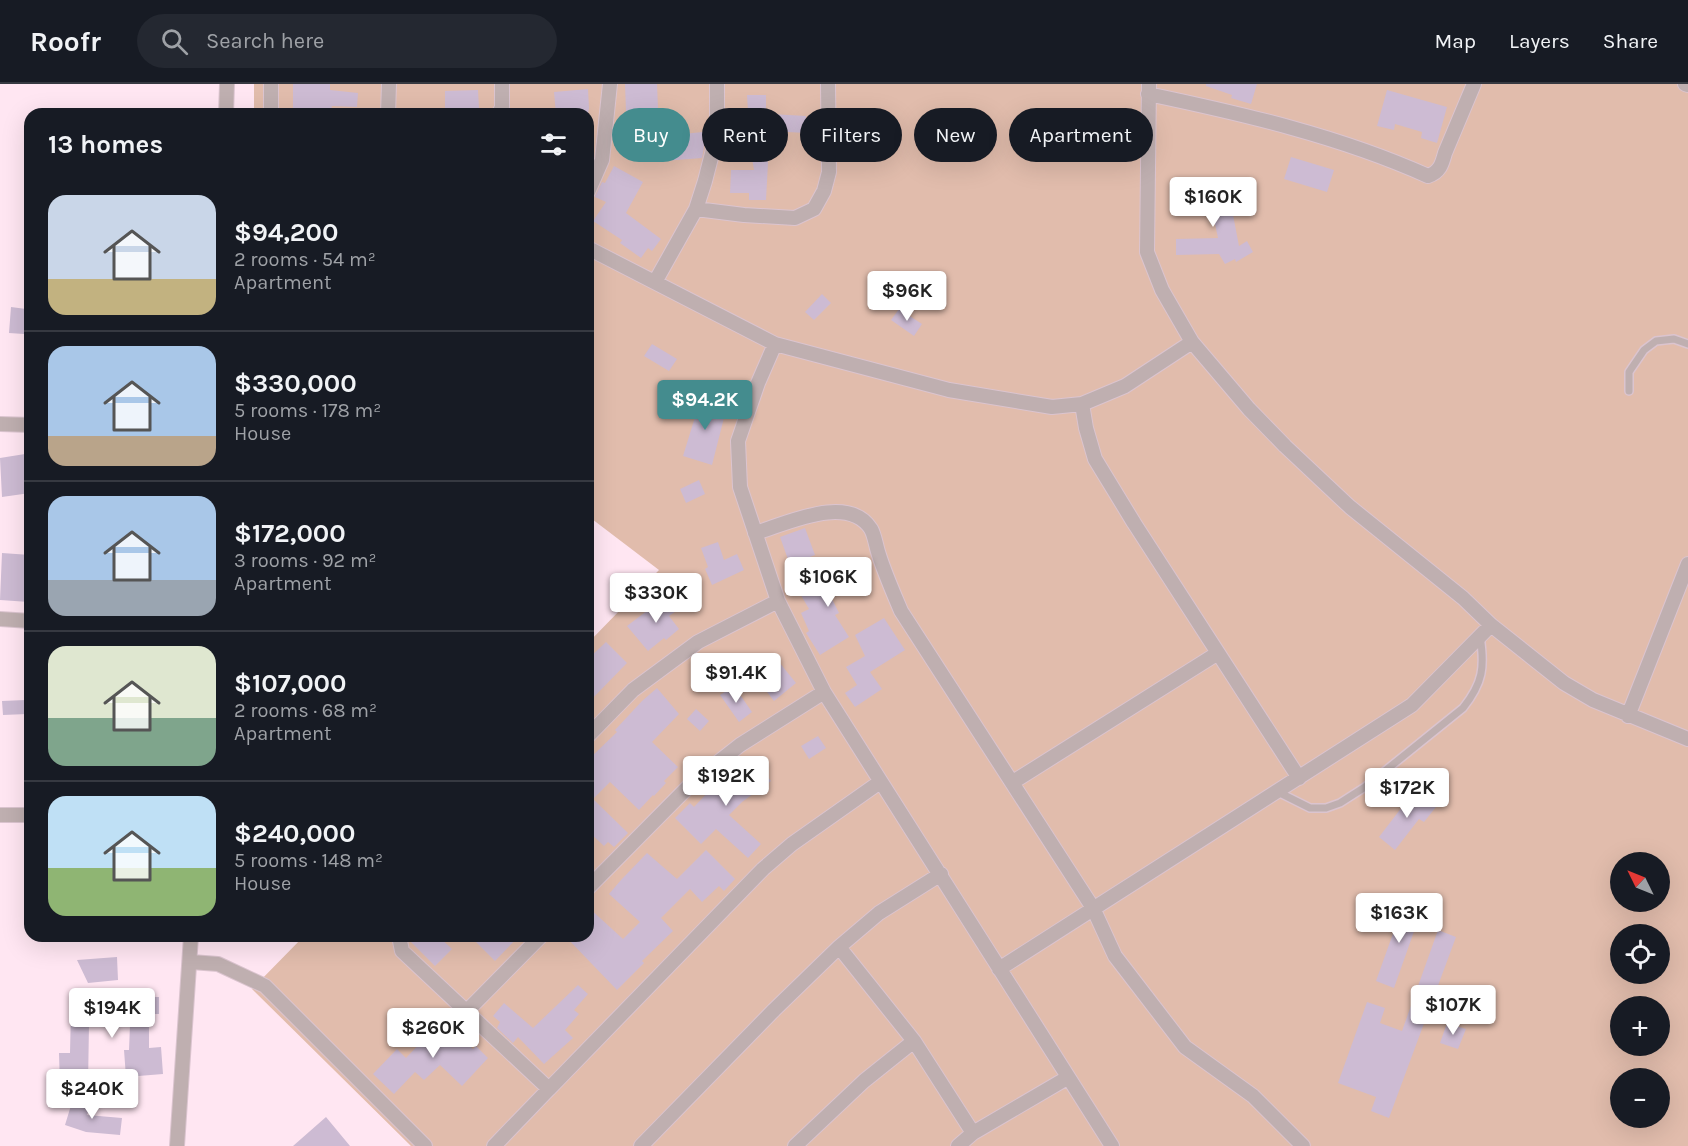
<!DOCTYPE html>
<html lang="en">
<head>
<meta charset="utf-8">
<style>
  :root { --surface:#171b24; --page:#242831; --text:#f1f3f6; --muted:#9ea1a6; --line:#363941; --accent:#448c8e }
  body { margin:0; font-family:Karla,sans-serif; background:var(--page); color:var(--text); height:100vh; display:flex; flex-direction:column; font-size:22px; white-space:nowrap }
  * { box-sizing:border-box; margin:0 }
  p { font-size:20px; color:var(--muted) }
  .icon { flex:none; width:33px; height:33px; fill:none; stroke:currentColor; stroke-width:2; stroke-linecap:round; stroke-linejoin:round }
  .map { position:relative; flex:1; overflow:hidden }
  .side { position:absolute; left:24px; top:24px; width:570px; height:834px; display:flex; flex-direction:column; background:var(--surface); border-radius:18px; box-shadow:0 6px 24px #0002 }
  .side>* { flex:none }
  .banner { position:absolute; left:612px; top:24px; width:570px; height:54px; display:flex; gap:12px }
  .needle { width:39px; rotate:313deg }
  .fabs { position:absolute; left:1610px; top:768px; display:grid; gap:12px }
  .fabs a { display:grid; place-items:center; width:60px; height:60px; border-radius:50%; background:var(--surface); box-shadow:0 6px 24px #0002; font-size:30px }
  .price { position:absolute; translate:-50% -51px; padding:0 14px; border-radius:6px; background:#fff; color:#222; font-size:20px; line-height:39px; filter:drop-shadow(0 2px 3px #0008) }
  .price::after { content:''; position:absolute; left:50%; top:36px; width:18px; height:14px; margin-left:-9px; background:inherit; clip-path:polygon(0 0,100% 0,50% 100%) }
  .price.on { background:var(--accent); color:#fff }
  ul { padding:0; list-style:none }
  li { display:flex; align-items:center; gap:18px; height:150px; padding:0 24px }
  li+li { border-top:2px solid var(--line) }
  li span { display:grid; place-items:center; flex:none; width:168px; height:120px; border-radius:18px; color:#555 }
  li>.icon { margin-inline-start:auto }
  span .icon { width:72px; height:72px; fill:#fffc; stroke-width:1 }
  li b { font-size:26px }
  h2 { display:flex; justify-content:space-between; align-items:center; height:72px; padding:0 24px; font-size:26px }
  .pill { padding:0 21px; border-radius:27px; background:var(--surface); box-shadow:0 6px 24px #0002; font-size:21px; line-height:54px }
  .pill.on { background:var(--accent); color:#fff }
  header { display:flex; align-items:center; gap:36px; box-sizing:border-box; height:84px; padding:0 30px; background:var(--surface); border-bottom:2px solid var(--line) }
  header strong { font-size:28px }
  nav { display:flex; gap:33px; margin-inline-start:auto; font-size:21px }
  .search { width:420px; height:54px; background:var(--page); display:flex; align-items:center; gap:15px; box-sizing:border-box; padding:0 21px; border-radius:33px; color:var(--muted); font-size:22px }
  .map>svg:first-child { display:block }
</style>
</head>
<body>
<header>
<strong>Roofr</strong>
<div class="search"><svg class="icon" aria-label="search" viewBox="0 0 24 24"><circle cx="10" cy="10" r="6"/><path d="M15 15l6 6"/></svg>Search here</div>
<nav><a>Map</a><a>Layers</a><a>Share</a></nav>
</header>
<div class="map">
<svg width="1688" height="1062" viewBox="0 0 1688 1062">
  <rect width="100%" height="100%" fill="#ffe6f2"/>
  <path fill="#e1bcac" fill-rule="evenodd" d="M254,0H1688V1062H411L252,905L304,852H588V559L659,486L588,432V30H254ZM1620,778H1659V818H1620ZM1620,850H1659V890H1620ZM1620,922H1659V962H1620ZM1620,994H1659V1034H1620Z"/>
  <path fill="#cdbbd3" d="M293,0H330V6L358,9L357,23L332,22L330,30H293Z
    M625,0H657L658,24L626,27Z
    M1206,0H1257L1251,20L1231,14L1232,11L1206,2Z
    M588,5L589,24L588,30H556L554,8Z
    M478,6L479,24H445V7Z
    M1387,6L1447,23L1437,59L1421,54L1422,48L1395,40L1394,46L1377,42Z
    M747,11H766V26L748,27Z
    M771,30L806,32L805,49L771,47Z
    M703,48L704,63L702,74L664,77L662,52Z
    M843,52H874L875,70H843Z
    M763,53L768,79L766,116H749V109H730L731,86H754L749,56Z
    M1291,73L1334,86L1327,108L1284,95Z
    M614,82L643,98L626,129L661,155L652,167L648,164L641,174L620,159L622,156L593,137L606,118L595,113L602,98L605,99Z
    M1182,102L1215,113L1229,110L1239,162L1247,157L1253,168L1236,178L1235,175L1225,180L1219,170L1176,171V155L1218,154L1213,131L1177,119Z
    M822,210L831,219L814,236L805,228Z
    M11,223L26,225L24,250L9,249Z
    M899,225L922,240L914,252L891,236Z
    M652,260L677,275L669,287L644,272Z
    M694,314L727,322L712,381L683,372L695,333L690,332Z
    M25,370L30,409L2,413L0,374Z
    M699,396L705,410L686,419L680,405Z
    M805,444L815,471L790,481L780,453Z
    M718,458L724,476L737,470L744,486L712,501L705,485L708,483L701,464Z
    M2,469L30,471L29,518L0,516Z
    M862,481L869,498L831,513L839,529L835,531L849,553L820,571L806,549L809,547L801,529L809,525L798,506L821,493L823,497Z
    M669,510L679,525L669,532L679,545L666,556L664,554L648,567L627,542Z
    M884,534L905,566L870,588L882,605L855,623L845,609L857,601L846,583L865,572L855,551Z
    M606,558L627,579L588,619V575Z
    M775,573L796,599L774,617L753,590Z
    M734,602L752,628L739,638L720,611Z
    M657,604L679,630L652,658L678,683L664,697L666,699L654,712L653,711L639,726L610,698L593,715L628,749L614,763L608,758L604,762L588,747V676L617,648L615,646L642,617Z
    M26,616L27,630L3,631L2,617Z
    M696,625L709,637L700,647L687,635Z
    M818,652L826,664L809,675L801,662Z
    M751,672L771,697L742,718L729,731L761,760L748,774L716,745L701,760L675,734L690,719L694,723L727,688L736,682L737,683Z
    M1415,706L1436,723L1424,738L1419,735L1395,766L1379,753Z
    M706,766L735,795L724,807L719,802L702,818L690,805L661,834L673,847L642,877L644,879L617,906L565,852H588V823L623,855L640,838L609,810L621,796L647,769L677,795Z
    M1405,816L1423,822L1394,904L1376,897Z
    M1438,846L1456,853L1389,1034L1371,1027L1376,1013L1338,999L1367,918L1385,924L1380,939L1402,947Z
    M416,852H438L452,865L435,882L410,857Z
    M470,852H519L495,877Z
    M117,873L118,896L88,899L77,876Z
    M578,901L588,910L574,926L579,930L565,946L573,954L544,980L518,953L513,959L497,944L500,938L493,932L504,919L533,944Z
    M127,913H159V930H149V964L161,963L163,990L126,993L124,966H129L130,941L89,940L88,1001L60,1002L59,969H70L71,926H85V918L127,919Z
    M442,936L473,965L476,962L488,974L462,1002L440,981L424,996L415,988L394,1010L373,990L397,965L406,974Z
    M1447,939L1466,945L1458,965L1440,959Z
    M73,1015L91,1021L87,1031L122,1034L120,1051L86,1048L65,1041Z
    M326,1033L350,1062H293Z"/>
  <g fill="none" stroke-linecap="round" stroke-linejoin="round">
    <g stroke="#dbc4cf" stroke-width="10">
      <path id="service" d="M1629,307V288L1644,266L1656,257L1674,255L1688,260
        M1278,708L1310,724H1326L1340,719L1365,703L1463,624C1483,599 1485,583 1480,552"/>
    </g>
    <g stroke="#dbc4cf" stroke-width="16">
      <path id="minor" d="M1149,0L1147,168L1162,206L1192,258L1249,325L1285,362L1350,423L1463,514L1491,541L1564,599L1593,616L1688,655
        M1685,0L1688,1
        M1148,10C1243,30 1339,52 1428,92C1440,88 1442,80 1445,69L1474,0
        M226,30L227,0
        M271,30V0
        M388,30L389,0
        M499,30L502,23V0
        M588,108L602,76L610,0
        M696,125L744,131L795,134L814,125L824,107L829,88L828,0
        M588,164L775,260L949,306L1052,323L1082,320L1125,302L1192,258
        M655,198L696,125L705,97L717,50V0
        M775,260L758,299L738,357L740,403L778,517L824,608L1112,1062
        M1082,320L1086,344L1095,375L1134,439L1299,694
        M0,340L30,341
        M755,449C786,440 848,409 871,445C875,452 876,463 879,471C885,490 893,508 901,527L1093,824L1115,872L1185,963L1253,1012L1303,1062
        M0,535L30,537
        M1628,632L1688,480
        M588,652L633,606L698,558L778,517
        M1013,698L1218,569
        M0,731H30
        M588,804L693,698L740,661L824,608
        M399,852L402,867L549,1005L494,1062
        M839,863L914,957L973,1049
        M191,878L218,880L265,902L425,1062
        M999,885L1412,621L1491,541
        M467,927L541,852
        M549,1005L763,785L792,760L880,698
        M177,1062L191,852
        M641,1062L774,926L839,863L879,829L941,790
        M795,1062L864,997L914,957
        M958,1062L973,1049L1067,994"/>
    </g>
    <use href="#service" stroke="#bfafb0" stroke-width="7"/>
    <use href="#minor" stroke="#bfafb0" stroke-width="14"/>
  </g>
</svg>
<div class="fabs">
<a><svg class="needle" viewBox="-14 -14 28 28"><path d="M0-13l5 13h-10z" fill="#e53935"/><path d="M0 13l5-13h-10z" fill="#9ea1a6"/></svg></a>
<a><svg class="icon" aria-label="locate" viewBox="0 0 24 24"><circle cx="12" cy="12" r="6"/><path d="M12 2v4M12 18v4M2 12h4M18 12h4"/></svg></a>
<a>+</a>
<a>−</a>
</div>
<b class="price" style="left:1213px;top:144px">$160K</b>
<b class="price" style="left:907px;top:238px">$96K</b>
<b class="price on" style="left:705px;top:347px">$94.2K</b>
<b class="price" style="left:828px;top:524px">$106K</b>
<b class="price" style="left:656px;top:540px">$330K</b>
<b class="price" style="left:736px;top:620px">$91.4K</b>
<b class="price" style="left:726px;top:723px">$192K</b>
<b class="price" style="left:1407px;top:735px">$172K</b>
<b class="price" style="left:1399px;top:860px">$163K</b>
<b class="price" style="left:1453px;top:952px">$107K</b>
<b class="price" style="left:112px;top:955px">$194K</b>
<b class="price" style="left:433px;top:975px">$260K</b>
<b class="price" style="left:92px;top:1036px">$240K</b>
<div class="banner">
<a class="pill on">Buy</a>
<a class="pill">Rent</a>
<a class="pill">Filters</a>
<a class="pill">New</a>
<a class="pill">Apartment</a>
</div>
<section class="side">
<h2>13 homes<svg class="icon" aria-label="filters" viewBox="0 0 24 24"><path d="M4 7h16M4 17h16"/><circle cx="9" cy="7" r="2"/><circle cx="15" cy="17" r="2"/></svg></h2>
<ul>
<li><span style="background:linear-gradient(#c9d6e8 70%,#c2b280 0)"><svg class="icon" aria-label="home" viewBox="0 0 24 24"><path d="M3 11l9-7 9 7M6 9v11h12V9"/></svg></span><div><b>$94,200</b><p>2 rooms · 54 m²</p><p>Apartment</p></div></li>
<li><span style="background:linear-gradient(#a9c7e8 75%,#b9a48a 0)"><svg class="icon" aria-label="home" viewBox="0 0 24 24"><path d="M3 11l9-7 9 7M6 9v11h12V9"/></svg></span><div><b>$330,000</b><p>5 rooms · 178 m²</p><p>House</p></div></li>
<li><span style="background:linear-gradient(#a9c7e8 70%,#9aa5b1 0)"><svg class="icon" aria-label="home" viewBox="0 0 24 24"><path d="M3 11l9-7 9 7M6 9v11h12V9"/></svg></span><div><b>$172,000</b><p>3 rooms · 92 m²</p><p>Apartment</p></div></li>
<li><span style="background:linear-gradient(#dfe7d0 60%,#7fa58c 0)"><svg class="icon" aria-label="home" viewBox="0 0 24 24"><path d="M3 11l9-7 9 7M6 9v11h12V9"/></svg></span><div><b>$107,000</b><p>2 rooms · 68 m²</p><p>Apartment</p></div></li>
<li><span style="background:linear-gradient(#bfe0f5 60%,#8fb573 0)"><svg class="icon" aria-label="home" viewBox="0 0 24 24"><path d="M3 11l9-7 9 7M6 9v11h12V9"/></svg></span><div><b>$240,000</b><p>5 rooms · 148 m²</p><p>House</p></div></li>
</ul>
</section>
</div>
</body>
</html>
